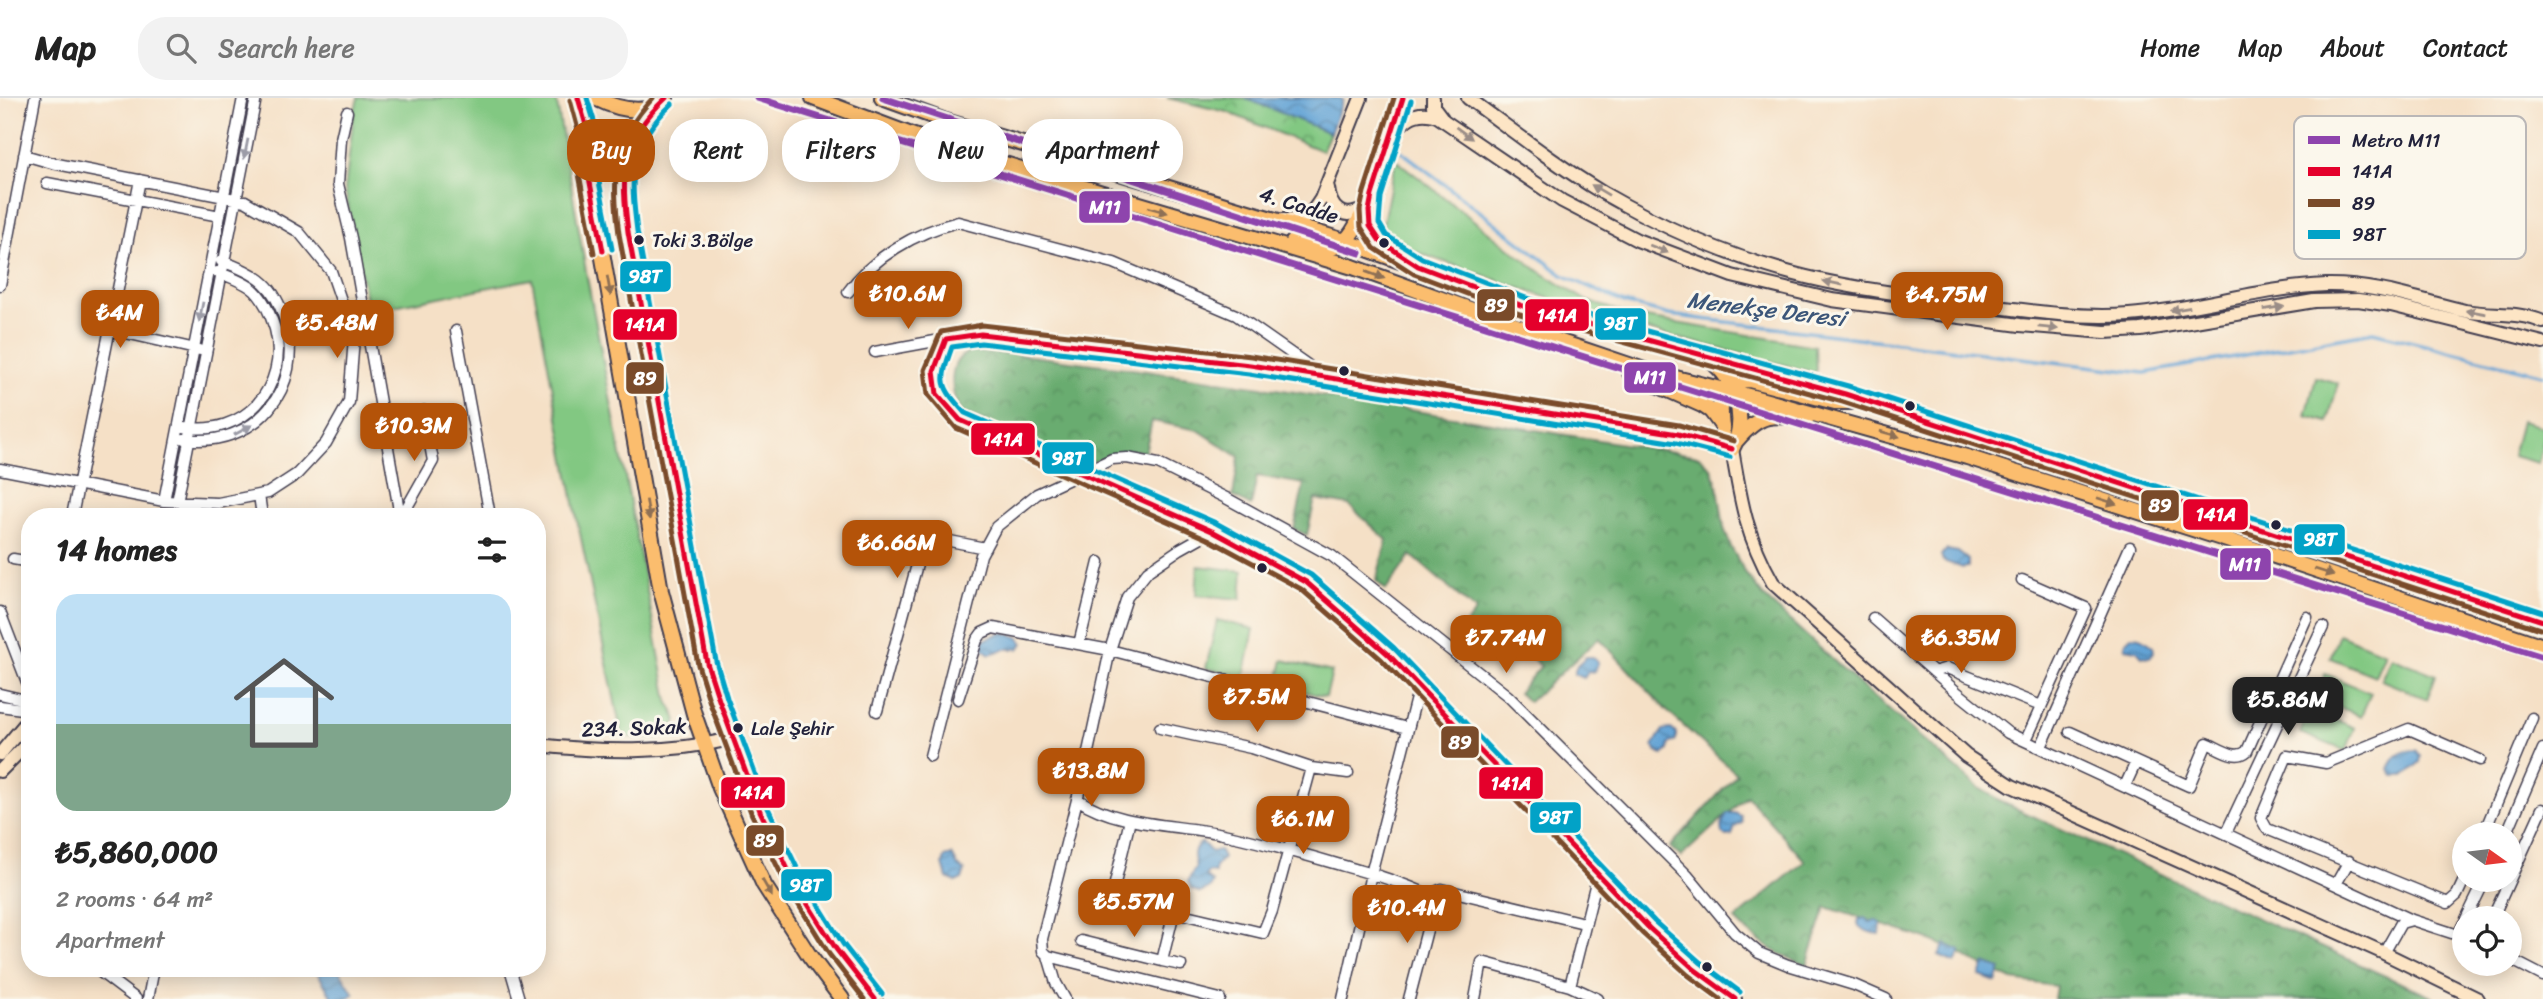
<!DOCTYPE html>
<html lang="en">
<head>
<meta charset="utf-8">
<style>
  :root { --surface:#fff; --page:#f2f2f2; --text:#222; --muted:#767676; --line:#e0e0e0; --accent:#b45309 }
  body { margin:0; font-family:Sriracha,sans-serif; background:var(--page); color:var(--text); height:100vh; display:flex; flex-direction:column; font-size:26px; white-space:nowrap }
  * { box-sizing:border-box; margin:0 }
  p { font-size:23px; color:var(--muted) }
  .icon { flex:none; width:38px; height:38px; fill:none; stroke:currentColor; stroke-width:2; stroke-linecap:round; stroke-linejoin:round }
  .map { position:relative; flex:1; overflow:hidden }
  .side { position:absolute; left:21px; top:410px; width:525px; height:469px; display:flex; flex-direction:column; background:var(--surface); border-radius:28px; box-shadow:0 4px 18px #0003 }
  .side>* { flex:none }
  .banner { position:absolute; left:567px; top:21px; width:665px; height:63px; display:flex; gap:14px }
  .needle { width:46px; rotate:104deg }
  .tools { position:absolute; left:2452px; top:724px; display:grid; gap:14px }
  .tools a { display:grid; place-items:center; width:70px; height:70px; border-radius:50%; background:var(--surface); box-shadow:0 4px 18px #0003; font-size:35px }
  .price { position:absolute; translate:-50% -60px; padding:0 16px; border-radius:14px; background:var(--accent); color:#fff; font-size:23px; line-height:46px; filter:drop-shadow(0 2px 4px #0008) }
  .price::after { content:''; position:absolute; left:50%; top:42px; width:21px; height:16px; margin-left:-10px; background:inherit; clip-path:polygon(0 0,100% 0,50% 100%) }
  .price.active { background:#222; color:#fff }
  ul { padding:0; list-style:none }
  li { display:grid; align-content:center; gap:14px; height:371px; padding:0 35px }
  li span { display:grid; place-items:center; height:217px; border-radius:21px; color:#555 }
  li>.icon { margin-inline-start:auto }
  span .icon { width:126px; height:126px; fill:#fffc; stroke-width:1 }
  li b { font-size:30px }
  h2 { display:flex; justify-content:space-between; align-items:center; height:84px; padding:0 35px; font-size:30px }
  .chip { padding:0 24px; border-radius:28px; background:var(--surface); box-shadow:0 4px 18px #0003; font-size:24px; line-height:63px }
  .chip.active { background:var(--accent); color:#fff }
  header { display:flex; align-items:center; gap:42px; box-sizing:border-box; height:98px; padding:0 35px; background:var(--surface); border-bottom:2px solid var(--line) }
  header strong { font-size:33px }
  nav { display:flex; gap:38px; margin-inline-start:auto; font-size:24px }
  .search { width:490px; height:63px; background:var(--page); display:flex; align-items:center; gap:18px; box-sizing:border-box; padding:0 24px; border-radius:28px; color:var(--muted); font-size:26px }
  .map>svg:first-child { display:block }
</style>
</head>
<body>
<header>
<strong>Map</strong>
<div class="search"><svg class="icon" aria-label="search" viewBox="0 0 24 24"><circle cx="10" cy="10" r="6"/><path d="M15 15l6 6"/></svg>Search here</div>
<nav><a>Home</a><a>Map</a><a>About</a><a>Contact</a></nav>
</header>
<div class="map">
<svg width="2543" height="901" viewBox="0 0 2543 901">
  <defs>
    <pattern id="forest-crowns" width="20" height="18" patternUnits="userSpaceOnUse" patternTransform="scale(1.75)"><rect width="20" height="18" fill="#69ac70"/><path d="M2 6a3 3 0 1 1 6 0M12 15a3 3 0 1 1 6 0" fill="none" stroke="#568c5d"/></pattern>
    <pattern id="park-crowns" width="20" height="18" patternUnits="userSpaceOnUse" patternTransform="scale(1.75)"><rect width="20" height="18" fill="#82c882"/><path d="M2 6a3 3 0 1 1 6 0M12 15a3 3 0 1 1 6 0" fill="none" stroke="#6aa26c"/></pattern>
    <pattern id="water-waves" width="16" height="10" patternUnits="userSpaceOnUse" patternTransform="scale(1.75)"><rect width="16" height="10" fill="#62a3d5"/><path d="M0 5q4-4 8 0t8 0" fill="none" stroke="#5084ae"/></pattern>
  </defs>
  <rect width="100%" height="100%" fill="#fbf7ec"/>
  <filter id="ink" filterUnits="userSpaceOnUse"><feTurbulence type="fractalNoise" baseFrequency=".0143" numOctaves="2"/><feDisplacementMap in="SourceGraphic" scale="14" xChannelSelector="R" yChannelSelector="G"/><feConvolveMatrix kernelMatrix="1 2 1 2 8 2 1 2 1" color-interpolation-filters="sRGB"/></filter>
  <filter id="wash" filterUnits="userSpaceOnUse"><feTurbulence type="fractalNoise" baseFrequency=".00686" numOctaves="4" result="noise"/><feDisplacementMap in="SourceGraphic" scale="28" xChannelSelector="R" yChannelSelector="G"/><feGaussianBlur stdDeviation="1.57" result="paint"/><feColorMatrix in="noise" values="0 0 0 0 0 0 0 0 0 0 0 0 0 0 0 0 0 1.4 0 .05"/><feComposite in="paint" operator="in"/></filter>
  <g filter="url(#wash)">
    <rect width="100%" height="100%" fill="#f5e0c6"/>
    <path fill="#82c882" stroke="#52755e" stroke-width="2" d="M358,0H556L587,179L668,603L677,622C667,648 646,641 622,638L577,421L532,181L368,213L345,91L354,15Z
      M1396,62L1539,173L1587,203L1634,218L1815,248L1816,275L1623,226L1396,147L1387,139L1382,129Z
      M2316,279L2338,285L2328,324L2306,318Z
      M2521,323L2543,329V345L2538,365L2512,358Z
      M1198,468L1243,473L1241,501L1196,497Z
      M1217,522L1254,531L1244,579L1206,570Z
      M2339,536L2385,555L2375,578L2330,560Z
      M2391,559L2436,577L2427,601L2381,582Z
      M1283,562L1332,574L1326,599L1277,587Z
      M2325,576L2371,595L2361,618L2316,600Z
      M2310,611L2355,630L2346,653L2300,635Z"/>
    <path fill="url(#forest-crowns)" stroke="#466756" stroke-width="2" d="M970,254L1015,256L1110,268L1276,291L1699,358L1712,371L1718,389L1724,430L1732,451L1746,476L1765,500L1867,593L1979,690L2006,706L2436,901H2054L2056,888L2012,882L1933,843L1826,809L1807,867C1778,857 1757,844 1735,822L1805,763L1747,698L1681,759L1670,749L1737,676L1668,614L1599,540L1529,604L1518,595L1541,568L1495,528L1469,558L1452,544L1476,513L1411,457L1386,492L1376,483L1387,442L1349,407L1315,401L1307,437L1294,431L1304,386L1257,378L1251,408L1233,398L1239,359L1198,332L1152,323L1145,354C1110,346 1104,370 1074,363L961,314C950,296 946,261 970,254Z"/>
    <path fill="url(#park-crowns)" stroke="#52755e" stroke-width="2" d="M1167,0H1245L1330,35L1322,53L1227,14Z"/>
    <path fill="url(#water-waves)" stroke="#426288" stroke-width="2" d="M1245,0H1339L1343,2L1330,35Z
      M1947,452L1958,454L1968,462V469L1963,470L1943,463L1941,457Z
      M1002,534L1018,539L1023,545L1019,551H1005L990,556L983,551L984,542Z
      M2131,538L2140,539L2153,548L2154,554L2150,559L2142,558L2137,552L2125,550L2126,543Z
      M1586,559H1593L1598,565L1595,573L1588,574L1584,580L1574,576L1577,567Z
      M1671,631L1676,635V642L1669,646L1668,652L1663,657L1657,654L1653,648L1663,632Z
      M2416,652L2421,658L2420,664L2404,678H2394L2389,671C2395,657 2400,653 2416,652Z
      M1727,715H1735L1741,718L1742,725L1735,729L1732,737L1726,738L1722,735L1721,728Z
      M1202,744L1211,754L1219,752L1223,760L1215,769V775L1208,774L1205,778L1213,785L1209,791L1200,795L1191,791L1188,783L1196,768C1193,757 1192,751 1202,744Z
      M952,757L958,768L965,773L962,781L956,784L947,780L943,766L945,759Z
      M1866,820L1870,824L1875,822L1881,825L1880,836C1873,836 1862,832 1858,827L1859,821Z
      M1945,846L1961,853L1955,865L1939,858Z
      M1985,865L2001,871L1996,884L1980,878Z
      M320,870H338L354,896L345,901H333L316,872Z"/>
    <g fill="none" stroke-linecap="round" stroke-linejoin="round">
      <path stroke="#62a3d5" stroke-width="3.5" d="M1401,53L1563,177L1624,205L1669,217L2145,275L2373,234L2543,277"/>
    </g>
  </g>
  <g filter="url(#ink)">
    <g fill="none" stroke-linecap="round" stroke-linejoin="round">
      <g stroke="#423e50" stroke-width="13">
        <path id="street" d="M347,14L341,41L338,86L351,140L400,418
          M47,85L220,118
          M0,187L35,0
          M848,194C873,159 916,134 958,124L1114,165L1236,217L1322,277
          M108,231L200,252
          M456,233L490,418
          M875,254L946,241
          M184,329C243,340 290,289 275,231C271,218 265,203 255,193C247,185 228,178 217,174
          M184,341C255,351 306,290 285,222C281,209 274,194 264,185C252,174 236,168 221,163
          M0,371L164,403L218,405L268,395L297,376L326,345L349,304L354,240L331,173L299,134L245,103L52,65L24,57
          M259,397L262,418
          M164,403L243,0
          M177,404L256,0
          M72,418L140,82
          M402,418L433,363L424,313
          M1212,433L1180,451L1148,473L1127,499L1110,552L1082,682L1042,841L1043,853L1048,858L1220,901
          M13,461L30,464
          M2022,482L2086,510L2026,642
          M0,514L30,592
          M1873,520L1958,595L2008,635L2412,822
          M1079,546L1099,464
          M1934,574L1947,570L2041,608
          M0,596L30,603
          M958,601L977,542L982,535L993,530L1110,552L1407,630
          M0,608L30,612
          M877,613L924,441L935,440L985,450
          M1160,630L1251,650L1311,670L1348,675
          M537,632L541,648
          M2070,634L2189,688L2207,645C2219,650 2236,663 2247,653L2307,519
          M2041,649L2130,449
          M930,658L981,457L996,429L1037,396L1112,361L1127,360L1158,366L1226,400L1332,458L1508,598L1687,777L1735,835L1759,855L1788,867L1854,887L1886,901
          M2125,688L2136,664
          M1077,701C1119,729 1175,726 1223,736C1261,744 1299,755 1337,766C1369,775 1399,783 1429,797L1442,791L1584,825
          M2226,735L2323,529
          M2483,737L2532,620
          M2506,737L2543,651
          M2464,782L2457,797L2448,805L2267,731L2261,720L2287,658L2326,665L2409,631L2480,662
          M2336,786L2349,763
          M1092,795L1263,835L1272,813L1311,670
          M1112,798L1130,722
          M2466,821L2485,782
          M2492,821L2542,711
          M1081,843L1162,863L1174,814
          M2384,855L2401,825L2412,822L2458,837L2464,825
          M1048,858L1056,885L1065,901
          M2510,861L2543,878
          M1162,863L1181,867
          M95,870L136,901
          M510,870L519,901
          M1570,888L1598,901
          M148,901L154,870
          M1343,901L1371,776L1419,588
          M1409,901L1428,828L1429,797
          M1475,901L1482,864L1570,888L1598,776"/>
      </g>
      <g stroke="#423e50" stroke-width="16">
        <path id="secondary" d="M1403,0L1369,113C1372,146 1392,148 1415,166
          M1433,0V8L1442,20
          M1468,0C1512,32 1556,67 1603,95C1662,129 1725,157 1791,175C1846,190 1903,196 1959,204C2016,211 2072,221 2129,217C2195,212 2259,190 2326,187C2374,186 2419,202 2465,213C2491,218 2519,213 2543,224
          M1389,43C1401,24 1413,10 1437,18L1562,103L1637,142L1732,178L1832,202L2020,227L2105,234L2141,232L2314,203L2358,202L2391,207L2543,245
          M1328,90C1330,111 1343,123 1364,111
          M1283,122C1305,123 1309,120 1321,101L1361,0
          M537,647C602,654 667,656 731,641
          M0,656L30,620
          M0,673L30,643
          M1735,901L1694,871L1649,830L1419,588L1388,556L1306,484L1212,433L960,322L937,296L934,273L946,241L981,236L1250,267L1678,336L1732,351C1741,405 1746,437 1773,485L1966,658L2012,688L2384,855L2478,901"/>
      </g>
      <g stroke="#423e50" stroke-width="18">
        <path id="primary" d="M578,0L586,27L588,74L661,493L694,616L720,690L764,787L809,857L842,901
          M595,0C611,8 633,15 652,10C657,9 662,3 666,0
          M813,0L930,44L1353,169L1564,245L1647,273L1753,299L1967,359L2221,440L2543,548
          M882,0L943,22L1345,143L1523,208L1579,225L1845,296L2543,523
          M653,10L627,59L623,81L628,134L707,565C737,665 775,765 836,851C848,868 862,884 875,901
          M1293,144C1304,146 1316,150 1327,150C1352,151 1361,114 1372,97
          M1709,262C1736,280 1748,322 1732,351L1724,344C1720,317 1713,284 1749,282L1835,304H1859
          M1630,275L1702,307L1711,313L1722,328
          M1737,342C1761,314 1772,316 1806,322"/>
      </g>
      <use href="#street" stroke="#fff" stroke-width="10"/>
      <use href="#secondary" stroke="#fde5c5" stroke-width="12"/>
      <use href="#primary" stroke="#fbbd6e" stroke-width="14"/>
      <g stroke="#fbf7ec" stroke-width="10">
        <path id="bus-1" d="M578,0L586,27L588,74L603,153
          M666,0C620,42 621,76 628,134L707,565L719,602L760,713L794,784L836,851L875,901
          M1403,0L1372,97L1369,113L1370,128L1380,143L1418,168L1523,208L1845,296L2543,523
          M1732,351L1678,336L1250,267L981,236L946,241L934,273L937,296L960,322L1212,433L1306,484L1388,556L1649,830L1694,871L1735,901"/>
      </g>
      <g stroke="#fbf7ec" stroke-width="10">
        <path id="bus-2" d="M653,0C612,43 612,80 619,136L698,567L710,605L752,717L787,788L829,856L864,901
          M1394,0L1364,94L1360,112L1361,129L1374,150L1414,176L1520,216L1843,304L2540,531
          M570,2L577,28L579,76L594,155
          M1720,901L1688,877L1643,836L1382,562L1301,491L1208,441L956,330L928,297L925,272L941,234L982,227L1251,258L1679,327L1734,343"/>
      </g>
      <g stroke="#fbf7ec" stroke-width="10">
        <path id="bus-3" d="M587,0L595,26L597,73L612,151
          M1411,3L1381,99L1379,125L1386,137L1422,160L1526,200L1848,288L2543,514
          M672,6C628,47 630,78 637,133L716,563L727,600L768,710L802,780L843,846L882,896
          M1730,359L1676,345L1249,276L981,245L952,249C939,285 940,287 965,315L1216,425L1311,477L1394,550L1655,824L1700,864L1740,894"/>
      </g>
      <use href="#bus-1" stroke="#e4002b" stroke-width="5"/>
      <use href="#bus-2" stroke="#7a4b2a" stroke-width="5"/>
      <use href="#bus-3" stroke="#02a2c7" stroke-width="5"/>
      <g stroke="#fbf7ec" stroke-width="12">
        <path id="metro-1" d="M757,0L2543,559
          M883,0L1360,155"/>
      </g>
      <use href="#metro-1" stroke="#8e44ad" stroke-width="7"/>
    </g>
    <defs><path id="oneway-solid" d="M-6-.8H1V-3.2L6.5 0L1 3.2V.8H-6Z" transform="scale(1.75)"/></defs>
    <g fill="#9a8d87">
      <use href="#oneway-solid" transform="translate(1464 35) rotate(36)"/>
      <use href="#oneway-solid" transform="translate(1600 92) rotate(-149)"/>
      <use href="#oneway-solid" transform="translate(1659 151) rotate(22)"/>
      <use href="#oneway-solid" transform="translate(1833 185) rotate(-168)"/>
      <use href="#oneway-solid" transform="translate(2274 210) rotate(-9)"/>
      <use href="#oneway-solid" transform="translate(2180 211) rotate(171)"/>
      <use href="#oneway-solid" transform="translate(2476 214) rotate(-170)"/>
      <use href="#oneway-solid" transform="translate(2048 230) rotate(6)"/>
    </g>
    <g fill="#9c9ca7">
      <use href="#oneway-solid" transform="translate(246 51) rotate(101)"/>
      <use href="#oneway-solid" transform="translate(201 214) rotate(101)"/>
      <use href="#oneway-solid" transform="translate(243 332) rotate(-29)"/>
    </g>
    <g fill="#8e7054">
      <use href="#oneway-solid" transform="translate(1158 112) rotate(16)"/>
      <use href="#oneway-solid" transform="translate(1375 177) rotate(20)"/>
      <use href="#oneway-solid" transform="translate(609 188) rotate(80)"/>
      <use href="#oneway-solid" transform="translate(1890 336) rotate(16)"/>
      <use href="#oneway-solid" transform="translate(2107 403) rotate(18)"/>
      <use href="#oneway-solid" transform="translate(648 412) rotate(81)"/>
      <use href="#oneway-solid" transform="translate(2324 474) rotate(18)"/>
      <use href="#oneway-solid" transform="translate(767 790) rotate(60)"/>
    </g>
  </g>
  <g fill="#22223b" stroke="#fbf7ec" stroke-width="2.5">
    <circle cx="639" cy="142" r="6"/>
    <circle cx="1384" cy="145" r="6"/>
    <circle cx="1344" cy="273" r="6"/>
    <circle cx="1910" cy="308" r="6"/>
    <circle cx="2276" cy="427" r="6"/>
    <circle cx="1262" cy="470" r="6"/>
    <circle cx="738" cy="630" r="6"/>
    <circle cx="1707" cy="869" r="6"/>
  </g>
  <g text-anchor="middle" stroke-width="6" stroke-linejoin="round" paint-order="stroke">
    <g font-size="19" fill="#22223b" stroke="#fbf7ec" text-anchor="start">
      <text x="652" y="149">Toki 3.Bölge</text>
      <text x="751" y="637">Lale Şehir</text>
    </g>
    <g font-size="21" fill="#22223b" stroke="#fbf7ec">
      <text transform="translate(1299 107) rotate(17)" y="7">4. Cadde</text>
      <text transform="translate(634 630) rotate(-2)" y="7">234. Sokak</text>
    </g>
    <g font-size="23" font-style="italic" fill="#3c5679" stroke="#fbf7ec">
      <text transform="translate(1766 211) rotate(7)" y="8">Menekşe Deresi</text>
    </g>
  </g>
  <rect x="2294" y="18" width="232" height="143" rx="10" fill="#fbf7ec" stroke="#bab7b7" stroke-width="2"/>
  <rect x="2308" y="38" width="32" height="8" fill="#8e44ad"/>
  <rect x="2308" y="69" width="32" height="9" fill="#e4002b"/>
  <rect x="2308" y="101" width="32" height="8" fill="#7a4b2a"/>
  <rect x="2308" y="132" width="32" height="9" fill="#02a2c7"/>
  <g font-size="19" fill="#22223b">
    <text x="2352" y="49">Metro M11</text>
    <text x="2352" y="80">141A</text>
    <text x="2352" y="112">89</text>
    <text x="2352" y="143">98T</text>
  </g>
  <g stroke="#fbf7ec" stroke-width="2.5">
    <rect x="1078" y="92" width="53" height="34" rx="7" fill="#8e44ad"/>
    <rect x="619" y="162" width="53" height="33" rx="7" fill="#02a2c7"/>
    <rect x="1476" y="190" width="40" height="34" rx="7" fill="#7a4b2a"/>
    <rect x="1524" y="200" width="66" height="34" rx="7" fill="#e4002b"/>
    <rect x="1594" y="209" width="53" height="34" rx="7" fill="#02a2c7"/>
    <rect x="612" y="210" width="66" height="33" rx="7" fill="#e4002b"/>
    <rect x="1623" y="263" width="54" height="33" rx="7" fill="#8e44ad"/>
    <rect x="625" y="263" width="40" height="34" rx="7" fill="#7a4b2a"/>
    <rect x="970" y="324" width="66" height="34" rx="7" fill="#e4002b"/>
    <rect x="1041" y="343" width="54" height="34" rx="7" fill="#02a2c7"/>
    <rect x="2140" y="391" width="40" height="33" rx="7" fill="#7a4b2a"/>
    <rect x="2182" y="400" width="67" height="33" rx="7" fill="#e4002b"/>
    <rect x="2293" y="425" width="53" height="33" rx="7" fill="#02a2c7"/>
    <rect x="2219" y="449" width="53" height="34" rx="7" fill="#8e44ad"/>
    <rect x="1440" y="627" width="40" height="34" rx="7" fill="#7a4b2a"/>
    <rect x="1478" y="668" width="66" height="34" rx="7" fill="#e4002b"/>
    <rect x="720" y="678" width="66" height="33" rx="7" fill="#e4002b"/>
    <rect x="1529" y="703" width="53" height="33" rx="7" fill="#02a2c7"/>
    <rect x="745" y="726" width="40" height="33" rx="7" fill="#7a4b2a"/>
    <rect x="780" y="770" width="53" height="34" rx="7" fill="#02a2c7"/>
  </g>
  <g font-size="19" text-anchor="middle" font-weight="bold" fill="#fff">
    <text x="1105" y="116">M11</text>
    <text x="645" y="185">98T</text>
    <text x="1496" y="214">89</text>
    <text x="1557" y="224">141A</text>
    <text x="1620" y="232">98T</text>
    <text x="645" y="233">141A</text>
    <text x="1650" y="286">M11</text>
    <text x="645" y="287">89</text>
    <text x="1003" y="348">141A</text>
    <text x="1068" y="367">98T</text>
    <text x="2160" y="414">89</text>
    <text x="2216" y="423">141A</text>
    <text x="2320" y="448">98T</text>
    <text x="2245" y="473">M11</text>
    <text x="1460" y="651">89</text>
    <text x="1511" y="692">141A</text>
    <text x="753" y="701">141A</text>
    <text x="1555" y="726">98T</text>
    <text x="765" y="749">89</text>
    <text x="806" y="794">98T</text>
  </g>
</svg>
<div class="tools">
<a><svg class="needle" viewBox="-14 -14 28 28"><path d="M0-13l5 13h-10z" fill="#e53935"/><path d="M0 13l5-13h-10z" fill="#767676"/></svg></a>
<a><svg class="icon" aria-label="locate" viewBox="0 0 24 24"><circle cx="12" cy="12" r="6"/><path d="M12 2v4M12 18v4M2 12h4M18 12h4"/></svg></a>
</div>
<b class="price" style="left:908px;top:233px">₺10.6M</b>
<b class="price" style="left:1947px;top:234px">₺4.75M</b>
<b class="price" style="left:120px;top:252px">₺4M</b>
<b class="price" style="left:337px;top:262px">₺5.48M</b>
<b class="price" style="left:414px;top:365px">₺10.3M</b>
<b class="price" style="left:897px;top:482px">₺6.66M</b>
<b class="price" style="left:1506px;top:577px">₺7.74M</b>
<b class="price" style="left:1961px;top:577px">₺6.35M</b>
<b class="price" style="left:1257px;top:636px">₺7.5M</b>
<b class="price active" style="left:2288px;top:639px">₺5.86M</b>
<b class="price" style="left:1091px;top:710px">₺13.8M</b>
<b class="price" style="left:1303px;top:758px">₺6.1M</b>
<b class="price" style="left:1134px;top:841px">₺5.57M</b>
<b class="price" style="left:1407px;top:847px">₺10.4M</b>
<div class="banner">
<a class="chip active">Buy</a>
<a class="chip">Rent</a>
<a class="chip">Filters</a>
<a class="chip">New</a>
<a class="chip">Apartment</a>
</div>
<section class="side">
<h2>14 homes<svg class="icon" aria-label="filters" viewBox="0 0 24 24"><path d="M4 7h16M4 17h16"/><circle cx="9" cy="7" r="2"/><circle cx="15" cy="17" r="2"/></svg></h2>
<ul>
<li><span style="background:linear-gradient(#bfe0f5 60%,#7fa58c 0)"><svg class="icon" aria-label="home" viewBox="0 0 24 24"><path d="M3 11l9-7 9 7M6 9v11h12V9"/></svg></span><div><b>₺5,860,000</b><p>2 rooms · 64 m²</p><p>Apartment</p></div></li>
</ul>
</section>
</div>
</body>
</html>
